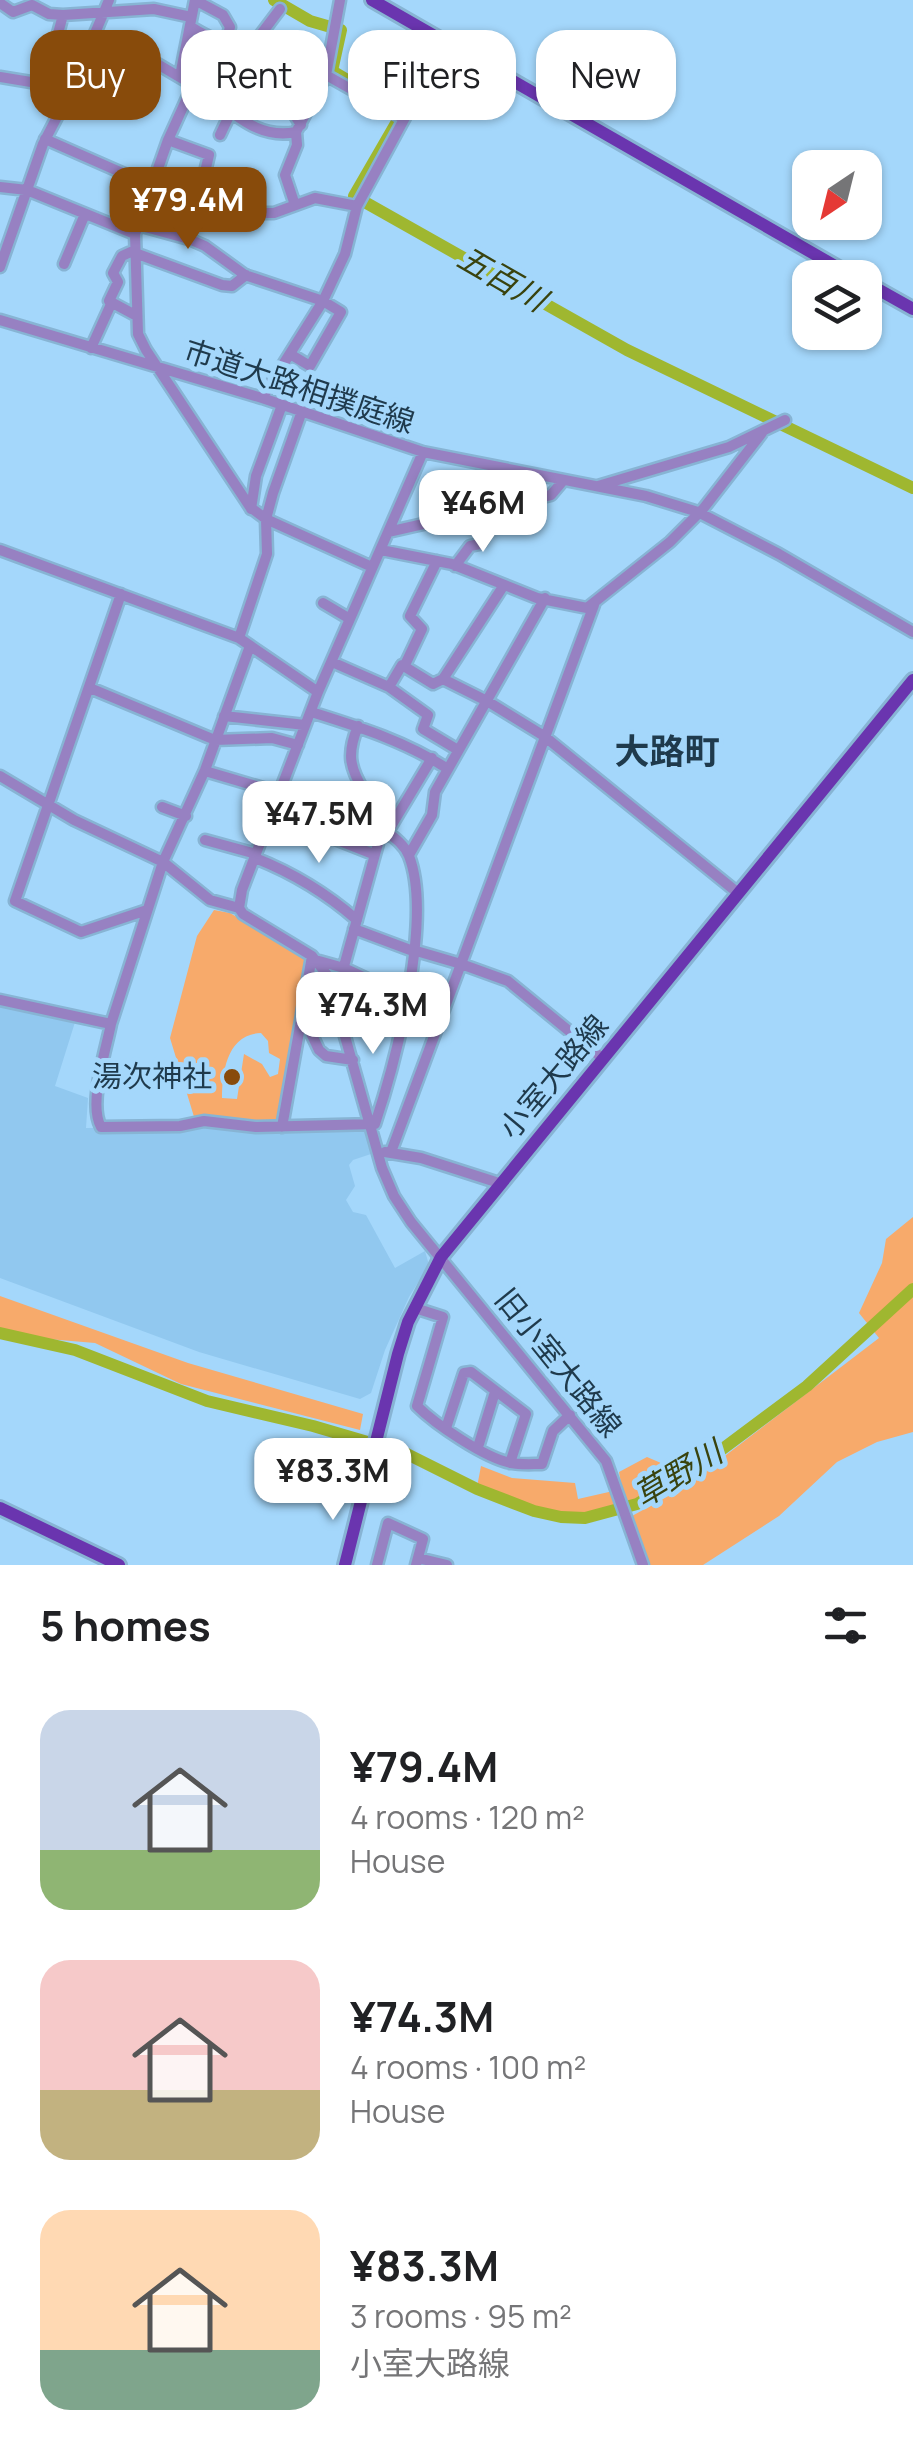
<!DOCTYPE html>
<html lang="en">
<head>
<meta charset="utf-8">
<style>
  :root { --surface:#fff; --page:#f2f2f2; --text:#202124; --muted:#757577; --accent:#884b0b }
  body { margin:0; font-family:Manrope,"Noto Sans JP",sans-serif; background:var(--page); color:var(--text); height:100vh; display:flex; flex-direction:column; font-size:38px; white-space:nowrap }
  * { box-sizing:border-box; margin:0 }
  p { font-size:32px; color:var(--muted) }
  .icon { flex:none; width:55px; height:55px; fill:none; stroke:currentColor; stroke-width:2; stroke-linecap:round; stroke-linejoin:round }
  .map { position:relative; height:1565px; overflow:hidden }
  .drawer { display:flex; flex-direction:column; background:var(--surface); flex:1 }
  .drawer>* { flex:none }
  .guide { position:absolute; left:30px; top:30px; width:855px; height:90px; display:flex; gap:20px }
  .needle { width:65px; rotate:215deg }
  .buttons { position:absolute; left:792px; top:150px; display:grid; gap:20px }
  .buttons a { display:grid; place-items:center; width:90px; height:90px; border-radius:20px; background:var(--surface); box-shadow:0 2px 8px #0004; font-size:50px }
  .price { position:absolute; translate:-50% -85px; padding:0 22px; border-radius:20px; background:#fff; color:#222; font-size:32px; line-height:65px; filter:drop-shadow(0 2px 5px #0008) }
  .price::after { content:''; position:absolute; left:50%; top:60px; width:30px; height:22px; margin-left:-15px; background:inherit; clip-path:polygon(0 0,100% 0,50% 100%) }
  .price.active { background:var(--accent); color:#fff }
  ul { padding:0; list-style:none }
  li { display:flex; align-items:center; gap:30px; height:250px; padding:0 40px }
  li span { display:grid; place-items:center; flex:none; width:280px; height:200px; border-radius:30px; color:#555 }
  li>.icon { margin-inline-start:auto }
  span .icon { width:120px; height:120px; fill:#fffc; stroke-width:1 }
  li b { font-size:42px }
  h2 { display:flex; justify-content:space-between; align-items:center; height:120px; padding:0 40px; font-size:42px }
  .chip { padding:0 35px; border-radius:30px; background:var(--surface); box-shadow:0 2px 8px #0004; font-size:35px; line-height:90px }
  .chip.active { background:var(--accent); color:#fff }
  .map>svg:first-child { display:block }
</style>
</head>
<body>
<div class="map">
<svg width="913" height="1565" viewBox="0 0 913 1565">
  <rect width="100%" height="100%" fill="#a4d7fb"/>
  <path fill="#91c8ef" d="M0,1004L76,1019L55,1086L88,1098L86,1128L182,1127L203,1124L367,1129L374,1153L353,1160L349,1165L355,1186L346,1200L353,1212L366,1215L395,1268L425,1251L429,1265L409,1297L385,1350L371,1393L360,1399L199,1352L0,1278Z"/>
  <path fill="#f7aa6b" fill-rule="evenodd" d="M214,910L230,913L305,958L279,1121L195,1120L170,1038L197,936ZM261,1033L268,1041L269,1053L280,1059L278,1074L270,1077L262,1064L244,1054L237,1099L222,1098C222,1072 227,1034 261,1033Z
    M913,1217V1432L877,1442L837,1462L779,1516L703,1565H648L632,1516L683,1488L879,1338L859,1313L882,1263L886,1239Z
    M0,1296L188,1363L363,1414L360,1430L181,1384L95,1343L0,1335Z
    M647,1457L661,1463L673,1481C652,1490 629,1505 607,1509C560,1520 520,1503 477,1487L481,1466L512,1478L575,1483L578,1499L622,1489L619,1472Z"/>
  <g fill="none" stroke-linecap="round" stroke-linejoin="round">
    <path stroke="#9fb730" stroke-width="12" d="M274,0L310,21L341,30L332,71L402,113L354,196L627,350L913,488
      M0,1333L75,1350L207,1401L313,1426L405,1453L477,1489L534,1511L561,1517L585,1518L637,1504L701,1465L807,1386L913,1289"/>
    <g stroke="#87b4d4" stroke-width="15">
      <path id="minor" d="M0,3L13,12L32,5L49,14L63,15L154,9L191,17
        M63,15L43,89L66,100
        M190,26C213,42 235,45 258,64L262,63L301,125
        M90,45L154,62L193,85L168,140L135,234L138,334L146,350L250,507L266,519L372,567
        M246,54L280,9
        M294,71L316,90
        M326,75L404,119
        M180,76L195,0L223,15L230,27L226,43
        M0,77L43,84
        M193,85C228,105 253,141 296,132L326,75L340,0
        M220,135L238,97L243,98L258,64
        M45,139L152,186
        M168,140L209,155L189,239
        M0,187L27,190L135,234
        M201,189L264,213H274L315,198L357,206
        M295,205L285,175L297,145L296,132
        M138,225L189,239L205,246L245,275L323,301L341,312L310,366L290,354
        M135,250L122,256L113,273L118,282L109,301L137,316
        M135,253L222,285L232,286L246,275
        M64,264L85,214
        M0,267L43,144L71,90L109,0
        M0,320L262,398L423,452L646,496L698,512L779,554L913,632
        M91,348L112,302
        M262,398L323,301L345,254L357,206L446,42
        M598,486L729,447L785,420
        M251,509L256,476L282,405
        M388,532L551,495L562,482
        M0,550L239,638L318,692
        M381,550L452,564L537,598L587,608L670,542L703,509L762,433
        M455,566L470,546L480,544L505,506
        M121,594L15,901L81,932L147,910
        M323,603L350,619
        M239,638L267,554L266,519L273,493L302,411
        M332,662L389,687L402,665L433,684L443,679L504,585
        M404,667L422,629L410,616L437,561
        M443,679L487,701L544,736L738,893
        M389,687L428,715L423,729L458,750
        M90,688L215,740L272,738L298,745
        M311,712C359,727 405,741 448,769
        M224,716L305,725
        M205,771L280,793
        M0,776L74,820L163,862L210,900L239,908L243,914L312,956L328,976L382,1168L394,1196L411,1222L606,1461L643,1565
        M282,788L331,802
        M162,807L186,816
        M272,814L373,854
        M205,840L256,854
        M409,855L432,815L435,792L545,598
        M255,858C293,873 325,892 357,920
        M239,908L242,890L318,692L423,452
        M354,929L413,951
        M413,950L461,964L594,605
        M312,956L302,1014L319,1050L326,1056L353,1060
        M319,961L344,968L406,997
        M336,995L379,840L387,833L432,758
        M0,1000L111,1024C106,1050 88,1104 101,1127L180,1126L204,1121L256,1127L375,1124C396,1061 433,918 409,856C398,829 357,826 364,791C349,767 347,753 358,726
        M111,1024L163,862L205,770L250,646
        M282,1127L302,1015
        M385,1152L421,1158L499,1183
        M391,1152L461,964L508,981L602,1058
        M415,1308L443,1317L417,1406C435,1424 485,1458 511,1463C521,1465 532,1464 542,1464L553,1431L570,1415
        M446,1428L464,1373L471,1372L526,1414L510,1463
        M478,1447L495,1392
        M418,1558L447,1565
        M377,1565L388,1523L423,1539L416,1565"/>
    </g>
    <g stroke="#87b4d4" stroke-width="18">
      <path id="major" d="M372,0L856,278
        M865,282L913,309
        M0,1508L119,1565
        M345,1565L398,1354L408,1322L441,1257L913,680"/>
    </g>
    <use href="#minor" stroke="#9781c2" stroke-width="10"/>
    <use href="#major" stroke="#6a35af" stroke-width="12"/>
  </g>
  <circle fill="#884b0b" stroke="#a4d7fb" stroke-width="4" cx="232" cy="1077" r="10"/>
  <g text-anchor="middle" stroke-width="10" stroke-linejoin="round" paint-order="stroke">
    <g font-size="30" fill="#1f3a4c" stroke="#a4d7fb">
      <text transform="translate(299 387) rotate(18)" y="10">市道大路相撲庭線</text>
      <text transform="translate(554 1077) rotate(-50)" y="10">小室大路線</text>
      <text transform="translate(558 1363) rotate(51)" y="10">旧小室大路線</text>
    </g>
    <g font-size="30" fill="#1f3a4c" stroke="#a4d7fb" text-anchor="end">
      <text x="212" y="1087">湯次神社</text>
    </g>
    <g font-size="32" font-style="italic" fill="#39430e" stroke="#a4d7fb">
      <text transform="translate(502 279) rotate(30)" y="11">五百川</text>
      <text transform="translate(678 1474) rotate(-31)" y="11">草野川</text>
    </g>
    <g font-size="35" font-weight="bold" fill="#1f3a4c" stroke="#a4d7fb">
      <text x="667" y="764">大路町</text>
    </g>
  </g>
</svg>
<div class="buttons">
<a><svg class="needle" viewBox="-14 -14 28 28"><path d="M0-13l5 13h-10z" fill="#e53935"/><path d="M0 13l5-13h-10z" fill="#757577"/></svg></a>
<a><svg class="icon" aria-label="layers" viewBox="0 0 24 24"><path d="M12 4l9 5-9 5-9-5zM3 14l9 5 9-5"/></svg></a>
</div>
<b class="price active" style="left:188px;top:252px">¥79.4M</b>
<b class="price" style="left:483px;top:555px">¥46M</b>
<b class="price" style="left:319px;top:866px">¥47.5M</b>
<b class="price" style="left:373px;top:1057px">¥74.3M</b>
<b class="price" style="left:333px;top:1523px">¥83.3M</b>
<div class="guide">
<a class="chip active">Buy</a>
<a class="chip">Rent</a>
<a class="chip">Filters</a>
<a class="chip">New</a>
</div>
</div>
<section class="drawer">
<h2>5 homes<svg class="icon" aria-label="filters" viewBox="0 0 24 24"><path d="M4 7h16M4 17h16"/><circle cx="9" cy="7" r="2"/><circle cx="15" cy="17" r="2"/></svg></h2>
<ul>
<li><span style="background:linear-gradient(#c9d6e8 70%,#8fb573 0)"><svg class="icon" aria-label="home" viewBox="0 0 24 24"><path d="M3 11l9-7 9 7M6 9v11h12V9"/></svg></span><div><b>¥79.4M</b><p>4 rooms · 120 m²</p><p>House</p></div></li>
<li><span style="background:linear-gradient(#f6c9c9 65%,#c2b280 0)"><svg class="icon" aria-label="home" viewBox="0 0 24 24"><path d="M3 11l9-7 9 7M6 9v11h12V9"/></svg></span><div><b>¥74.3M</b><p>4 rooms · 100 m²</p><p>House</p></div></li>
<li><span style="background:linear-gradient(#ffd9b3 70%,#7fa58c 0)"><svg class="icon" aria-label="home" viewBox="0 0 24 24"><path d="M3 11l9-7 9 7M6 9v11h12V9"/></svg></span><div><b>¥83.3M</b><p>3 rooms · 95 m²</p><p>小室大路線</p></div></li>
</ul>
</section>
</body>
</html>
